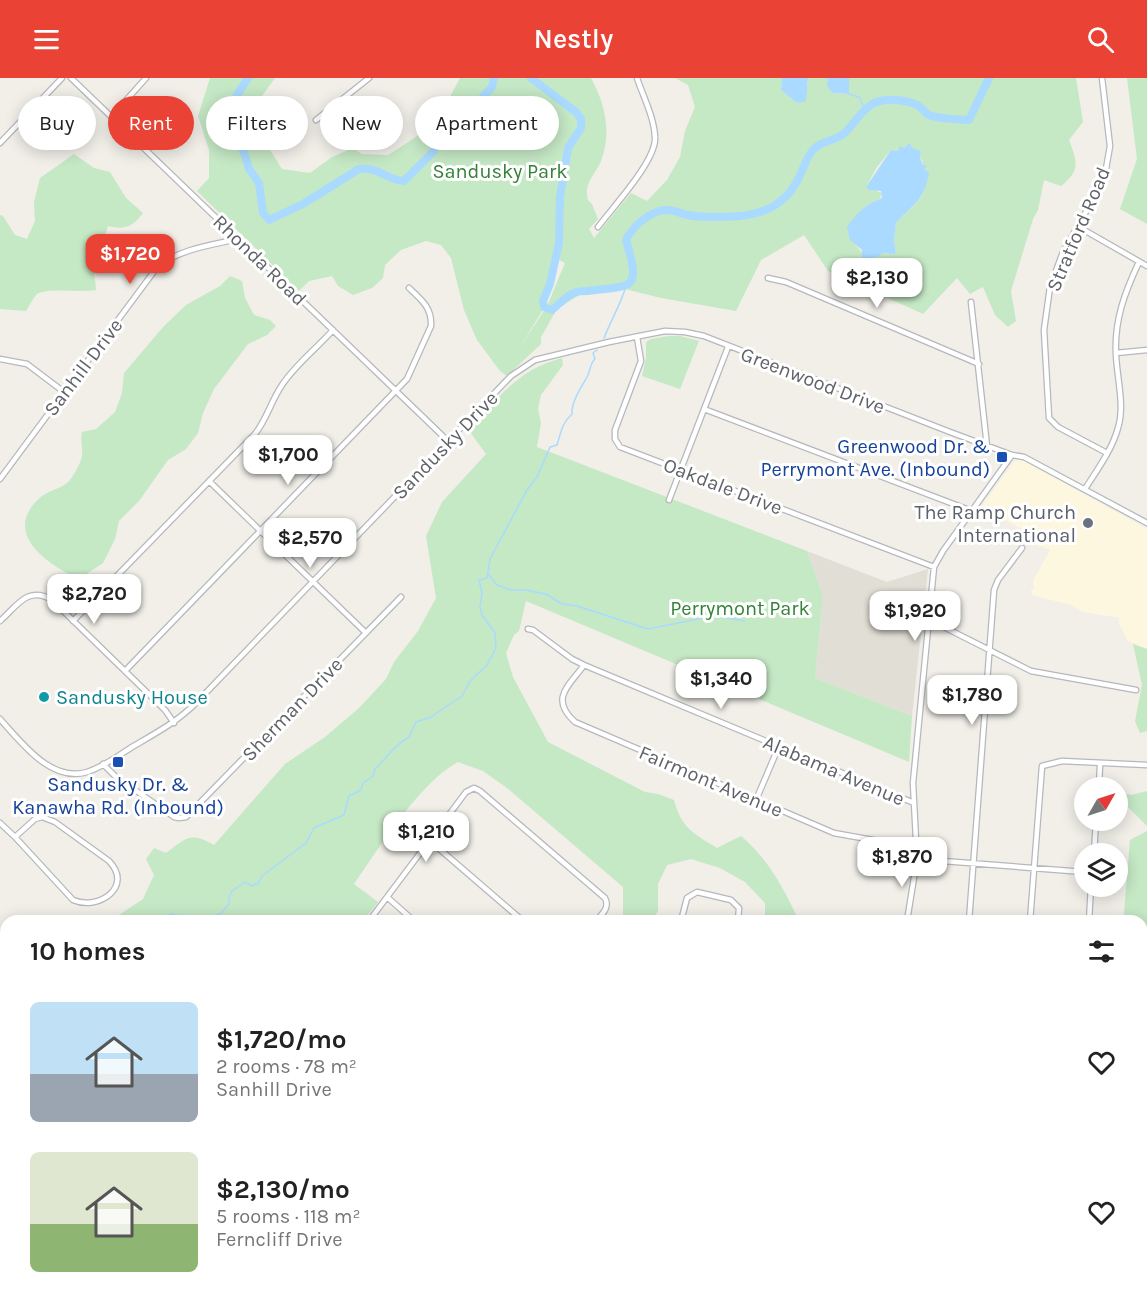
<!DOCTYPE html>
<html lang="en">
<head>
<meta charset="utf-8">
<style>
  :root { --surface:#fff; --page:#f6f6f6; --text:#222; --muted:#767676; --accent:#ea4335 }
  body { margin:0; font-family:Karla,sans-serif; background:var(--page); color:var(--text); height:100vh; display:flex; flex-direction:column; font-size:22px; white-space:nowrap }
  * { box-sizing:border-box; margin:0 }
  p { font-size:20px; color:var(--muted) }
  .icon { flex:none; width:33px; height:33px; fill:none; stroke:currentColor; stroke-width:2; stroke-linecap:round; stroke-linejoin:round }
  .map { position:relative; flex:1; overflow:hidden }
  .panel { position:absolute; left:0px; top:837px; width:1148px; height:384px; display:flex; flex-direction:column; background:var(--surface); border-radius:18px 18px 0 0; box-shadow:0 3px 15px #0003 }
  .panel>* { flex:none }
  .banner { position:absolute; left:18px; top:18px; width:600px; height:54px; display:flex; gap:12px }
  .needle { width:39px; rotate:51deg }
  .tools { position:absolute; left:1074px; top:699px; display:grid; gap:12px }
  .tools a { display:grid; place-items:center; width:54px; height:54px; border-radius:50%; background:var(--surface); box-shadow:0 3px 15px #0003; font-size:30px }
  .price { position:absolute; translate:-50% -51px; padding:0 14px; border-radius:12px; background:#fff; color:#222; font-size:20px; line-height:39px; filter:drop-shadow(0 2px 3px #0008) }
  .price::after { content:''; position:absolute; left:50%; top:36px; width:18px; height:14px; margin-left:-9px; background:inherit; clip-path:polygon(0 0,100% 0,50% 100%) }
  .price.current { background:var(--accent); color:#fff }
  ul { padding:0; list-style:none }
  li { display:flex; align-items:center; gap:18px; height:150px; padding:0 30px }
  li span { display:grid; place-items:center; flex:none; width:168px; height:120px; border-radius:9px; color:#555 }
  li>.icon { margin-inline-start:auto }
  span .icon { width:72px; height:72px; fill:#fffc; stroke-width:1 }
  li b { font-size:26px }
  h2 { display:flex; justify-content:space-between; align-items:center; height:72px; padding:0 30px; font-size:26px }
  .chip { padding:0 21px; border-radius:27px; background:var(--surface); box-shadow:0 3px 15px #0003; font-size:21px; line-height:54px }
  .chip.current { background:var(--accent); color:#fff }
  header { display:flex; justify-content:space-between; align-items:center; height:78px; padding:0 30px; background:var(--accent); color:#fff; font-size:27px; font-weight:600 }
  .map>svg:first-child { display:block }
</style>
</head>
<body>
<header><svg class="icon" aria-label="menu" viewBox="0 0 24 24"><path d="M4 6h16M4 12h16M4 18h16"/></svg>Nestly<svg class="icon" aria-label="search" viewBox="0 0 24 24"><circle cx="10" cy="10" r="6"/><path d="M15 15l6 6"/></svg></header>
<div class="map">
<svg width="1147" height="1221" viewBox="0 0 1147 1221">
  <rect width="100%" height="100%" fill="#f1efe8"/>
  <path fill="#fef7e0" d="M1017,382L1024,383L1147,451V571L1128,563L1118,543L1120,540L1084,534L1071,527L1032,517L1031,512L1034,511L1033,503L1050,472L1031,465L1026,453L981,429L1013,385Z
    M6,1211V1215H40L57,1221H0Z
    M376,1215H430L431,1221H376Z
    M541,1215H597L598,1221H542Z
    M623,1215H669L662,1216L663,1221H623Z"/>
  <path fill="#e1ded6" d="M807,473L887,504L928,491L912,638L815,600L823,518Z"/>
  <path fill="#c5e8c5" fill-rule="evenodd" d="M210,0H275L254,29L265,64L282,91L310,95L332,79L353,70L362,76L388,77L416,59L443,32L460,0H591C605,26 612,54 601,83C595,97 583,106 588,122L592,126L598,141L589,151L594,160L631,115L647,123L667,102L680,79L685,53L695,29L688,7L675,0H782L781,12L797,25L808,6V0H828L832,15L848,16L849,0H1076L1083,44L1069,62C1077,84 1081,92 1061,108L1044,102L1038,132L1033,141L1011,213L1016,243L1008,249L995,237L983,209L970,216L957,200L923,236L828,193L804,157L761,182L736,233L661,220L625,211L581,216L557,231L541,259V266L507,298L500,293L477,262L464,232L451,180L441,167L426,163L401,172L385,187L383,200L372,210L353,217L338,208L332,198L309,203L299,213L197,113L209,100V72L198,38ZM910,67L912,71L921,73L920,80L922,82L924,91L926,92C928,124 913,125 896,145L894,162L896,175L894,176L882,175L871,180C855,172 851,161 851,143C861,134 868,122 882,121L880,119L882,115L866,109L877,89L891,72L898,73ZM556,180L565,185L547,228L519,271L544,230L545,217Z
    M1127,0H1147V146L1120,131L1137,81Z
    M74,76L94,90L110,94L126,120L143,135C133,149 124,152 108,148C105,161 96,170 93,183C92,192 96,202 96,212C80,215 48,209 37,216C33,220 29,228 26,233L0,231V137L3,138L15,157L27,161L35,143L34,124L40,100Z
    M230,198L242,203L245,220L254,237L270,242L276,248L267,257L248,266L214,311L203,335L198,355L186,371L168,382L139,423L119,443L115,461L103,485L79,501C45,486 0,453 42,418C50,412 64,410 70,402C74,397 82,383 82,377C83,368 80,364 82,354L96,351L115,334L122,315L124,295L164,248L186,227L220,208Z
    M669,258H680L699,263L680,311L642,298L646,280V264L651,261Z
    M562,280L563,287L541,317L538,331L541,345L537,369L807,473L823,518L815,600L912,638L909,684L526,523L519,553L514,557L506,575L513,599L548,664L645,714L658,716L674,722C682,751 693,755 717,770L741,758C769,782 784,811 799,843H765V825L745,804L720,790L691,781L667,787L658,806V833L651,843H623V809L507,710L483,693L458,684C420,704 379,770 354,806L378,824L363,843H259L254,839L245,843H110L143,821L154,797L146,781L154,770L166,775C186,760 190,753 214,767L285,686L325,659L359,630L386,601L394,584L418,553L436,520L426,458L442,424L486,376L468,351C498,321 518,291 562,280Z
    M1133,566L1147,571V653L1140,655L1135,643L1142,607Z
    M1147,713V748L1121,722L1118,714L1131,717Z
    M1147,753V857L1143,863L1142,862V843H1125L1124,835L1130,762Z
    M6,954V1018L0,1024V962Z"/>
  <path fill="#aadaff" d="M782,0H808L806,23L797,25L781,12Z
    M828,0H849V16L832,15L827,7Z
    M910,65L912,70L921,73L920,80L923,87L927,88L924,91L929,95C923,125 915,124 896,145L894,162L896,175L894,176L882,175L879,178L866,182L862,179V172L850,162L847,149C855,137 869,122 882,121L881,113L869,112L866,109L891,72L898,73L900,68L904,70Z"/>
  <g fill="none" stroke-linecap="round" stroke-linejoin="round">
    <path stroke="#aadaff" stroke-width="1.5" d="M849,16L859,19L865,31
      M604,260C611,242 621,226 626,208
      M489,497L497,507L511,512H525L546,516L562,526L577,528L648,551L703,540L723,539L744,543
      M157,843L171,836L200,841L220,836L229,826V820L232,813L245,804L251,808L255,806H258L262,798L306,765L314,750L344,737L349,718L361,712L363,705L373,698L375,691C388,679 393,668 409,659L416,644L431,639L462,618L470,603L487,587L496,570L495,555L482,537L480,529L482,515L479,502L487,500L490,481L527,412L537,399L550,369L557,367C561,354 562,345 572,336C571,324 581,310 587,299C591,292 589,287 595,281L593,275L597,272
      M0,971L6,961"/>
    <path stroke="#aadaff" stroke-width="8" d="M248,0L232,25L231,33L249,91L259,105L263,135L269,142L303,126L359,91C380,89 389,103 404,103L433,74L441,58L482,20L492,9L494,0
      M531,0L576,34L581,41V50L568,70L560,119L559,165L550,206L543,223L544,229L552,232C558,227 566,218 574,215C577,213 583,213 588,213C634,207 641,213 626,162C633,148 649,134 665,132C672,131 680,135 687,137C705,140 743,140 760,134C780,128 793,114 801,95C805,87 807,78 814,71C821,63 833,63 842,57C854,48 860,32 874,25C887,20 906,21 919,28C922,30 925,35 929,37C934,40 962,42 969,42L989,0"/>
    <g stroke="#b5b8bc" stroke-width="7">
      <path id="minor" d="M71,0L448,363
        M1102,0L1110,68L1106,91L1099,111L1063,174L1050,209L1044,252L1049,340L1058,349L1107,375
        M112,38L146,0
        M316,42L369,0
        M0,65L62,0
        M1077,148L1147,188
        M598,149C613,129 657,82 655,59C654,39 643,18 637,0
        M768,200L786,204L979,286
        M971,224L987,368
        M637,259L641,283L615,352V361L620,369L934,489
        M1116,275L1147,272
        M0,281L27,286L64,314
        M704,331L972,433
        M0,401L158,188C181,171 211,167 238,161
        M209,403L366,555
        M1085,411C1097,392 1112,372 1118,350C1125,328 1117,300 1116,277C1114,242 1125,214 1139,184
        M669,422L728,269
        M928,541L1031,593L1136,612
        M0,543C17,528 28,507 52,522L165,632L174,645
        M73,543L255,356C267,341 271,323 282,307C295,287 317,270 333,252
        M528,551L533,552L572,581L584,587L914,725
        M584,587C571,606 548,620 575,644L834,755L917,770
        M125,593L407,301L431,248C432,230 422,222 409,210
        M0,641C21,664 51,705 87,694C103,689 118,678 132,669C156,655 177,644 197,624L511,298L535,282L609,264L665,253L685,254L704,258L950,354L1012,377L1024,379L1147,445
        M103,686L115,698L174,739L179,740L186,739L401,519
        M1099,710L1100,686
        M756,722L779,668
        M42,739L55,744L109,783C134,809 98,833 73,822L15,759L35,741Z
        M0,745L15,759
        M429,762L523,843
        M1094,776L1096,742
        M917,781L1084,794
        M387,819L414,843
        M369,843L466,714L474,710L480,713L605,820C610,830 602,836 596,843
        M681,843L687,820L697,814L731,822L739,830L738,843
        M907,843L917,781L913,705L934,489L943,473L1012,377
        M969,843L994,512L998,502L1022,470
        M1030,843L1042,688L1062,683L1147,687
        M1089,843L1091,808
        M0,873L6,881
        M1142,876L1147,866
        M0,903L6,894
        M1142,1055L1147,1054
        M0,1073L6,1068
        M196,1215L197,1221
        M262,1215L263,1221
        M340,1215L341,1221
        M505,1215V1221
        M600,1215L601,1221
        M688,1215V1221
        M1031,1215L1032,1221
        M1107,1215L1108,1221
        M0,1216L6,1208
        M125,1221L127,1215
        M736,1221L737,1215
        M902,1221V1215"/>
    </g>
    <use href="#minor" stroke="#fff" stroke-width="4.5"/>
  </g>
  <g fill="#1a4fb4" stroke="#fff" stroke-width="2">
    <rect x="996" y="373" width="12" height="12" rx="3"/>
    <rect x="112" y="678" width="12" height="12" rx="3"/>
  </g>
  <circle fill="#6b7280" stroke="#fff" stroke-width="2" cx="1088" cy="445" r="6"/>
  <circle fill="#0f9aa8" stroke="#fff" stroke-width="2" cx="44" cy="619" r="6"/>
  <g text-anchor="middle" stroke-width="6" stroke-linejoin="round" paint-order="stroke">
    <g font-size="20" fill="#348238" stroke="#fff">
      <text x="500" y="100">Sandusky Park</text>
      <text x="740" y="537">Perrymont Park</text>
    </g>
    <g font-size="20" fill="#5f6368" stroke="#fff">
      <text transform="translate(1078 151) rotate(-67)" y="7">Stratford Road</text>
      <text transform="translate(260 182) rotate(44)" y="7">Rhonda Road</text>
      <text transform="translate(83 289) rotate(-53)" y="7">Sanhill Drive</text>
      <text transform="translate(813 302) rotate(21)" y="7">Greenwood Drive</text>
      <text transform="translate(445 367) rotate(-46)" y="7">Sandusky Drive</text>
      <text transform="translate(723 408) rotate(21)" y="7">Oakdale Drive</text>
      <text transform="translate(292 631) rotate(-46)" y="7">Sherman Drive</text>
      <text transform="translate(834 692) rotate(23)" y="7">Alabama Avenue</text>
      <text transform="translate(711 703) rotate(23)" y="7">Fairmont Avenue</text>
    </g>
    <g font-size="20" fill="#164399" stroke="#fff" text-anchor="end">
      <text x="990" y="375">Greenwood Dr. &amp;<tspan x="990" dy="23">Perrymont Ave. (Inbound)</tspan></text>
      <text x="118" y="713" text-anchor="middle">Sandusky Dr. &amp;<tspan x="118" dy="23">Kanawha Rd. (Inbound)</tspan></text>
    </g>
    <g font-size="20" fill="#5b616d" stroke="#fff" text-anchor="end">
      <text x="1076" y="441">The Ramp Church<tspan x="1076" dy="23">International</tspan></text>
    </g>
    <g font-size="20" fill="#0d838f" stroke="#fff" text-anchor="start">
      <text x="56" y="626">Sandusky House</text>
    </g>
  </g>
</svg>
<div class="tools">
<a><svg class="needle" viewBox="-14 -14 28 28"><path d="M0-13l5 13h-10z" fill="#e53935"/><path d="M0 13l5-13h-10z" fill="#767676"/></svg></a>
<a><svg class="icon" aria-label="layers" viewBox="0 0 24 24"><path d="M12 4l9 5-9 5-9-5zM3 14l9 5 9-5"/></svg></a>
</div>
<b class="price current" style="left:130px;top:207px">$1,720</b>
<b class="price" style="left:877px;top:231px">$2,130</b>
<b class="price" style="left:288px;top:408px">$1,700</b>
<b class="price" style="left:310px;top:491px">$2,570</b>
<b class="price" style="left:94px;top:547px">$2,720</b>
<b class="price" style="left:915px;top:564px">$1,920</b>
<b class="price" style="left:721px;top:632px">$1,340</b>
<b class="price" style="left:972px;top:648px">$1,780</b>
<b class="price" style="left:426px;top:785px">$1,210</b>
<b class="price" style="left:902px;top:810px">$1,870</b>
<div class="banner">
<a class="chip">Buy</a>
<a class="chip current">Rent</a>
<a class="chip">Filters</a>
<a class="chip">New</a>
<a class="chip">Apartment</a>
</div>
<section class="panel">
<h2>10 homes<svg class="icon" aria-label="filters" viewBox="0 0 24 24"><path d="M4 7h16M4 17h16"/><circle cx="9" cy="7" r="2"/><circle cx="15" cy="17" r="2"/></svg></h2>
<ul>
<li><span style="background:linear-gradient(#bfe0f5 60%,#9aa5b1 0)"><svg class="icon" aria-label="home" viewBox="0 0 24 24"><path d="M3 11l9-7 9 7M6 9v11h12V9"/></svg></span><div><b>$1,720/mo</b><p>2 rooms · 78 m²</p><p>Sanhill Drive</p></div><svg class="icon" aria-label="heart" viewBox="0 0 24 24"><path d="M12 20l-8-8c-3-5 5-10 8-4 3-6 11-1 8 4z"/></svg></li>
<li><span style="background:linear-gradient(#dfe7d0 60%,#8fb573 0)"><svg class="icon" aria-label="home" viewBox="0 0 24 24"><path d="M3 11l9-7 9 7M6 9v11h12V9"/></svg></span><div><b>$2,130/mo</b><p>5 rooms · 118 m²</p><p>Ferncliff Drive</p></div><svg class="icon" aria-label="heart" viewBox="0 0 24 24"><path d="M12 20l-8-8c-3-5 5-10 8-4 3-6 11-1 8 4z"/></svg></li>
</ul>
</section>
</div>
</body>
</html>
